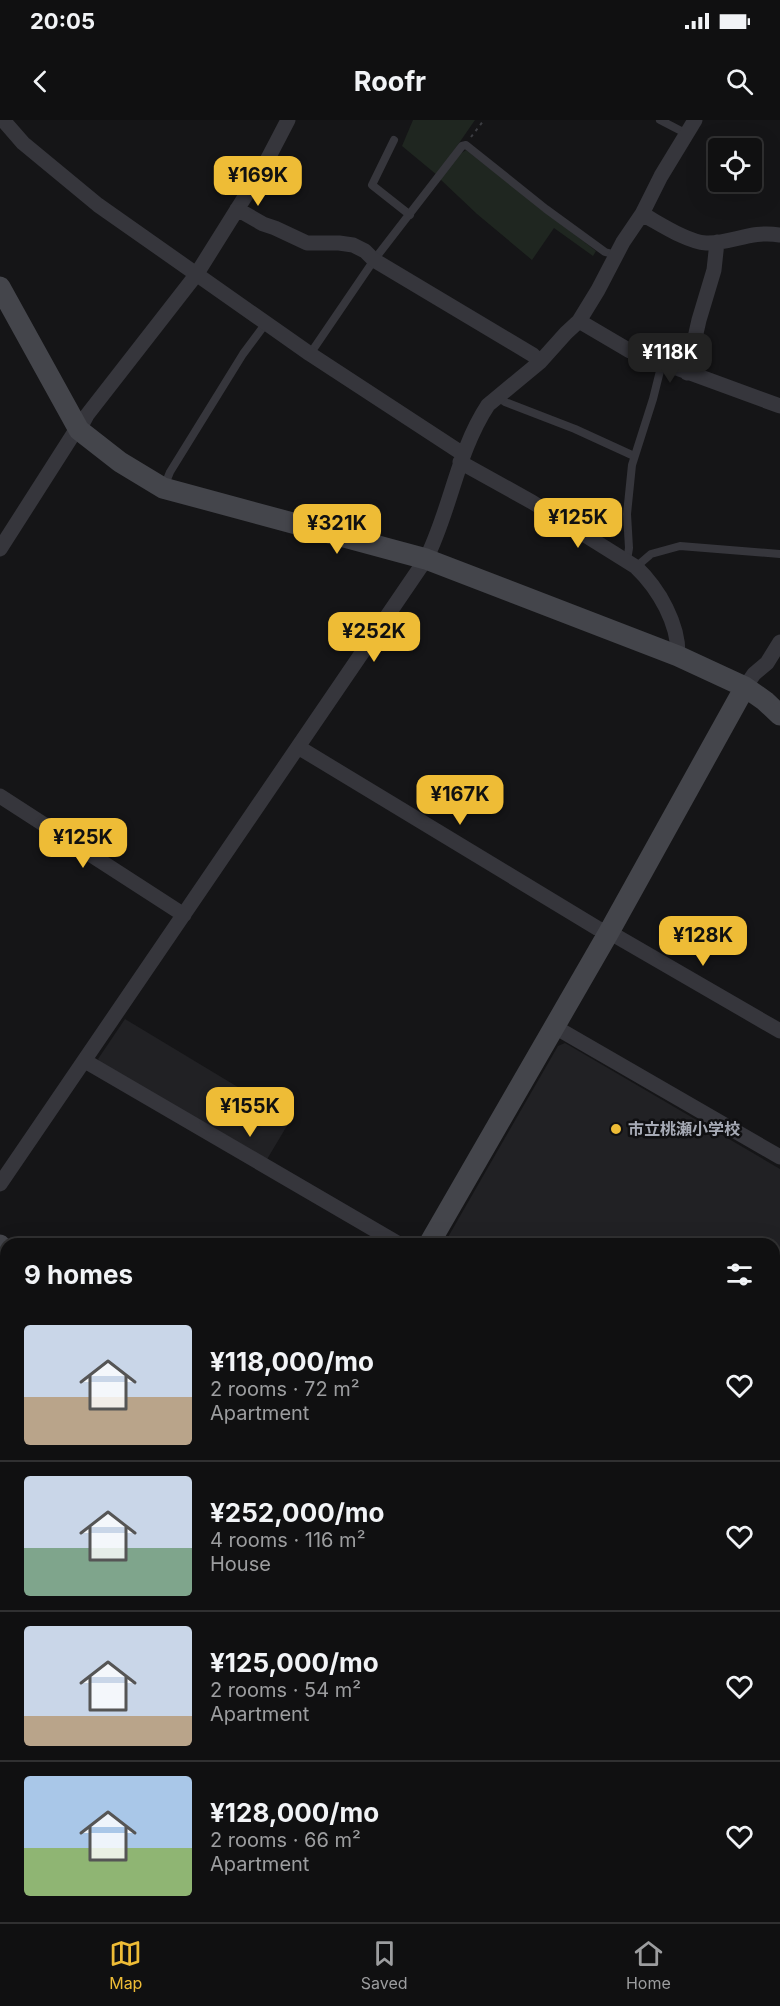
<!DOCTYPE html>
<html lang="en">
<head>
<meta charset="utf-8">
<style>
  :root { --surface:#101011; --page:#1e1e1f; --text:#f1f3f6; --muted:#9c9d9f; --line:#303031; --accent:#eebc36 }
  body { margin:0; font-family:Inter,"Noto Sans JP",sans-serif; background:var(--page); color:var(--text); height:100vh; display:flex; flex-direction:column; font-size:22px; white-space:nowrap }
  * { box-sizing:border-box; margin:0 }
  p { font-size:20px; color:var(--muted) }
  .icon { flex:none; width:33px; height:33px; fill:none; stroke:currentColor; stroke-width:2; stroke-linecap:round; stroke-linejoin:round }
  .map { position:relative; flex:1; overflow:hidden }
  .drawer { position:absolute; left:0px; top:1118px; width:780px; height:686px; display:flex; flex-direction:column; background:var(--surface); border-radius:18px 18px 0 0; box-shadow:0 6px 24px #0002,0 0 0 2px var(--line) }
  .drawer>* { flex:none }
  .fabs { position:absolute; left:708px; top:18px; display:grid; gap:12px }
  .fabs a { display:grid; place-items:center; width:54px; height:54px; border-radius:6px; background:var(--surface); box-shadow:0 6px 24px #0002,0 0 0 2px var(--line); font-size:30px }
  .price { position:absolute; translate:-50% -51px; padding:0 14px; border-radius:12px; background:var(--accent); color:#111; font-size:20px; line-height:39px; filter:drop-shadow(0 2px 3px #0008) }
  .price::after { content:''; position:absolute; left:50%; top:36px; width:18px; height:14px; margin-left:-9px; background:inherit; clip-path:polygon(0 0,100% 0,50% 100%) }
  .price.on { background:#222; color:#fff }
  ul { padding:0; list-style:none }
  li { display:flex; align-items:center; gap:18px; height:150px; padding:0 24px }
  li+li { border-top:2px solid var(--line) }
  li span { display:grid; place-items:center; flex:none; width:168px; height:120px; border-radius:6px; color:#555 }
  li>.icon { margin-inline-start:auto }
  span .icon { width:72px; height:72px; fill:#fffc; stroke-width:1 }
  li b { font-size:26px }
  h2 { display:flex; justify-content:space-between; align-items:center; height:72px; padding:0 24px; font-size:26px }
  .status { display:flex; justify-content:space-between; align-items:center; height:42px; padding:0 30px; background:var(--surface); direction:ltr }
  .status svg { height:16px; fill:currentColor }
  header { display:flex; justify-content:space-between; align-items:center; height:78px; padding:0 24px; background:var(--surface); font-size:27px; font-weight:700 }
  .tabs { display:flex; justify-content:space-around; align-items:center; height:84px; border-top:2px solid var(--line); background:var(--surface); font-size:16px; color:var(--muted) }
  .tabs a { display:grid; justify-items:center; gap:3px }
  .tabs .on { color:var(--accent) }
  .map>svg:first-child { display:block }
</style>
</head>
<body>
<div class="status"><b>20:05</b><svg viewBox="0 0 49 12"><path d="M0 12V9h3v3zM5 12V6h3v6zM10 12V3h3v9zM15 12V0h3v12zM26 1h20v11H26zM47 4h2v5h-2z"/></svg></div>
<header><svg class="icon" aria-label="back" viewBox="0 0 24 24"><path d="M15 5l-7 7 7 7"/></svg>Roofr<svg class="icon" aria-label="search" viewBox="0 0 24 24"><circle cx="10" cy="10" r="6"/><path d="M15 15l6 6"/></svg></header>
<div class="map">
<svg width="780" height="1802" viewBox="0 0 780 1802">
  <rect width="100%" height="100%" fill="#151517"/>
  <path fill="#212124" d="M125,899L291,999L266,1041L100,943L98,939Z
    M565,923L780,1049V1142L774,1153V1124H444L558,926Z"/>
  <path fill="#1f2620" d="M413,0H475L437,55L402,26Z
    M466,30L596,131L593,136L554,108L532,140L477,94L440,59L460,34Z"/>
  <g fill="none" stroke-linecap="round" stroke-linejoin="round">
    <path stroke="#3c3d42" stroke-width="2" stroke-dasharray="3 4.5" stroke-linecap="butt" d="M471,17L484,0"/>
    <path stroke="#36363c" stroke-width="8" d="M660,0L687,14
      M394,20L372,65L410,95
      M310,234L374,140L462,26L466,25L546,89L605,132L616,135
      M498,277L505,282L575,309L634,336
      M164,367L170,352L243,234L266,203
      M627,440L629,428L627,394L632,345L653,279L662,243
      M636,447L651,434L680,426L780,434"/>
    <path stroke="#36363c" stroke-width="15" d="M3,0L23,23L98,85L310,234L463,334
      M237,89L263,104L275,108L307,123H339L353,125L365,131L374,140L533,235L540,242
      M642,94C659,103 687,122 706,123C732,124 750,110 780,115
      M579,201L630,231L780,286
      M687,253L699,200L714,150L717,122
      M460,342L532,382L636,447C659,469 679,504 678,536
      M0,429L74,313L79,310L87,295L196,155L263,48L288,0
      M745,567L754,554L767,543L780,522
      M298,627L597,808L609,812L780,911
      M0,676L184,795
      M555,907L780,1037
      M85,941L399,1124
      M0,1064L426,439C451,389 457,332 488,285L540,242L566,213L579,201L598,170L623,122L642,94L661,56L695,0
      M774,1160L780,1150
      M0,1215L6,1213
      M774,1342L780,1346
      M0,1489L6,1483
      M0,1635L6,1640
      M294,1797L302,1802
      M731,1797L740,1802
      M402,1802L405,1797
      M591,1802L594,1797"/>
    <path stroke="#44454b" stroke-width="21" d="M0,167L79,310L120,342L163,368L426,439L678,536L745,567L765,581L780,595
      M429,1124L609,812L745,567
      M0,1125L6,1153
      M137,1797L138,1802"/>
    <path stroke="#62646c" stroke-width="27" d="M0,1787L6,1792"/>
  </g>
  <circle fill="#eebc36" stroke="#101012" stroke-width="2" cx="616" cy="1009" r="6"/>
  <g text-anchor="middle" stroke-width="5" stroke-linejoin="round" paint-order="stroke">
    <g font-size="16" font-weight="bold" fill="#a7abb6" stroke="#101012" text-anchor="start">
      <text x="628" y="1015">市立桃瀬小学校</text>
    </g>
  </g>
</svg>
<div class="fabs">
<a><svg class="icon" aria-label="locate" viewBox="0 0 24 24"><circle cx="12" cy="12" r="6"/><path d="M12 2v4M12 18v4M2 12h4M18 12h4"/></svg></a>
</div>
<b class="price" style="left:258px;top:87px">¥169K</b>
<b class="price on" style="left:670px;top:264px">¥118K</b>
<b class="price" style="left:578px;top:429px">¥125K</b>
<b class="price" style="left:337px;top:435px">¥321K</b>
<b class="price" style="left:374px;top:543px">¥252K</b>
<b class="price" style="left:460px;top:706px">¥167K</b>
<b class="price" style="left:83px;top:749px">¥125K</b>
<b class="price" style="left:703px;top:847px">¥128K</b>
<b class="price" style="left:250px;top:1018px">¥155K</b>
<section class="drawer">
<h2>9 homes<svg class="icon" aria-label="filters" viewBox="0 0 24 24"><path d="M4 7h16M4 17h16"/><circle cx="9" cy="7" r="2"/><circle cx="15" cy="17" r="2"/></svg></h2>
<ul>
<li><span style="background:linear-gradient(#c9d6e8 60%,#b9a48a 0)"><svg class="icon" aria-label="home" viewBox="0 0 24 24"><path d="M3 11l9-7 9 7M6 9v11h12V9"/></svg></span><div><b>¥118,000/mo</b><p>2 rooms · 72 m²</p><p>Apartment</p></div><svg class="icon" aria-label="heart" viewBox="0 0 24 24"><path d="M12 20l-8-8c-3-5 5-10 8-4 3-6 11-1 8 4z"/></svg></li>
<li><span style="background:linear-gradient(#c9d6e8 60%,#7fa58c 0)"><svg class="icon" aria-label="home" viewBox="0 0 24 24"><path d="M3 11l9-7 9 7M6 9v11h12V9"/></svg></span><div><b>¥252,000/mo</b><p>4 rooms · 116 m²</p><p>House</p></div><svg class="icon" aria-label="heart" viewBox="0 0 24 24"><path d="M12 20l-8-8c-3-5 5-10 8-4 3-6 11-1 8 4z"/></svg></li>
<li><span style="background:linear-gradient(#c9d6e8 75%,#b9a48a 0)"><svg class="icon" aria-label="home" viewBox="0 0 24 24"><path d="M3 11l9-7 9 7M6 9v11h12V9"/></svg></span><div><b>¥125,000/mo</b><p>2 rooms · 54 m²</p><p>Apartment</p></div><svg class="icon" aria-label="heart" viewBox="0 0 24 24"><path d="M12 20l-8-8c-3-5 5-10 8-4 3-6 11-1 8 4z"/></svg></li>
<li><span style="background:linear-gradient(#a9c7e8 60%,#8fb573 0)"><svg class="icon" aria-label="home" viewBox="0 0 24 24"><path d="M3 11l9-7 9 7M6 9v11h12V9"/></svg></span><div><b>¥128,000/mo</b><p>2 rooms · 66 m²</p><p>Apartment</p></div><svg class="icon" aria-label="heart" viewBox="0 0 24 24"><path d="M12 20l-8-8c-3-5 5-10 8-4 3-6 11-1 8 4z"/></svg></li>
</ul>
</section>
</div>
<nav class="tabs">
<a class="on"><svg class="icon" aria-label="map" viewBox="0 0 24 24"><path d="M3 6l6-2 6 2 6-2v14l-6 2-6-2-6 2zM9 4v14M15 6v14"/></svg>Map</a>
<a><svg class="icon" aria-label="saved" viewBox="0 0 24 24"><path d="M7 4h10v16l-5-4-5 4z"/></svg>Saved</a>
<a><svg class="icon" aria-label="home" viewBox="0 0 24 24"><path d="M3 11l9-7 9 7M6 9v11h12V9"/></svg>Home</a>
</nav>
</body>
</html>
